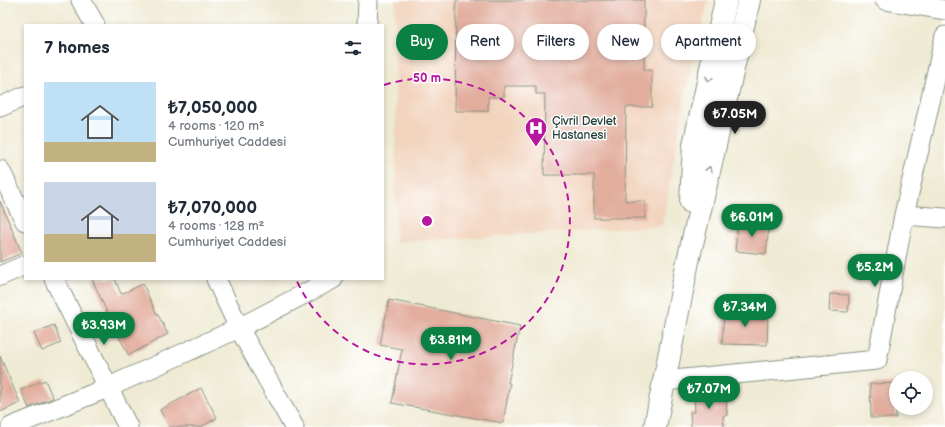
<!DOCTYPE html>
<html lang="en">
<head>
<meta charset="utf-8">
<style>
  :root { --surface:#fff; --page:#f6f6f7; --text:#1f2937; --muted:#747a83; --accent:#0b8043 }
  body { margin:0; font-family:"Balsamiq Sans",sans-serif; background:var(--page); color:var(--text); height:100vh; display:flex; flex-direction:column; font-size:15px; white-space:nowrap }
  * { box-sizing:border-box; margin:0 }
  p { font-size:13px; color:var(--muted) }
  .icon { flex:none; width:22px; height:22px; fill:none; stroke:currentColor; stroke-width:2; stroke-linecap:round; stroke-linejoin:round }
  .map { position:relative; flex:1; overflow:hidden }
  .panel { position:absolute; left:24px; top:24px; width:360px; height:256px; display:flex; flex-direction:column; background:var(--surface); border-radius:0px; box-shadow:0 2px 6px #0003 }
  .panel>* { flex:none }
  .banner { position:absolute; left:396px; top:24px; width:380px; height:36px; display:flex; gap:8px }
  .tools { position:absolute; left:889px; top:371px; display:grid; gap:8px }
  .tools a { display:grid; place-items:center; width:44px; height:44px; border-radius:50%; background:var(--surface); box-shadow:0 2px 6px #0003; font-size:20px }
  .price { position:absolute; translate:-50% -34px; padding:0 9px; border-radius:14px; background:var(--accent); color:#fff; font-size:13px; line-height:26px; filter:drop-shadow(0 1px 2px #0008) }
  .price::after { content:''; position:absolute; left:50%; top:24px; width:12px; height:9px; margin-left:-6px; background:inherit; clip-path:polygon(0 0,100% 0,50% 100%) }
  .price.selected { background:#222; color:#fff }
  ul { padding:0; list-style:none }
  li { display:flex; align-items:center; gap:12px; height:100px; padding:0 20px }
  li span { display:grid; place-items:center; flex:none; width:112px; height:80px; border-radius:0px; color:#555 }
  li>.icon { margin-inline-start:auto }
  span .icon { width:48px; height:48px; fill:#fffc; stroke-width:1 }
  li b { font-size:17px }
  h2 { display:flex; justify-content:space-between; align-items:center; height:48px; padding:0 20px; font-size:17px }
  .pill { padding:0 14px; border-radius:18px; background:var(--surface); box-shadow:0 2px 6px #0003; font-size:14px; line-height:36px }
  .pill.selected { background:var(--accent); color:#fff }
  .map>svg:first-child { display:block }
</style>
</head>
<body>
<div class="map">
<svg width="945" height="427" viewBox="0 0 945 427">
  <rect width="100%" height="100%" fill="#fff"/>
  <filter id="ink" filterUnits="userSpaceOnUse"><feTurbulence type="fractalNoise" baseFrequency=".025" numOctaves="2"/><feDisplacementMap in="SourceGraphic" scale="8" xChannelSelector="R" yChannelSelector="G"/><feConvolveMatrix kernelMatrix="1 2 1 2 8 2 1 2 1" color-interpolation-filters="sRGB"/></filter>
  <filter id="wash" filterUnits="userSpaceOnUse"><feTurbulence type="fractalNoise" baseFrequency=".012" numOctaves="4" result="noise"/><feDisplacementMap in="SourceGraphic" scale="16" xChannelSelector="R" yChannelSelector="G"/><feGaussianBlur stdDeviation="0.9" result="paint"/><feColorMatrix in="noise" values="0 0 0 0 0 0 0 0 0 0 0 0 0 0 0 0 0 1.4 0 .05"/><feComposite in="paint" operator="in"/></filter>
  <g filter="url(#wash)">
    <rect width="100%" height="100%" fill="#efead3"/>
    <path fill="#f2d4be" d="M395,0H709L690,69L662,226L396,242Z"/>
    <g id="blocks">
      <path fill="#e2ad9d" d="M456,0H644V70H652V107H626L625,201H645V218H594V175H544L545,94H536V86H504V97H488V111H455Z
        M0,201L22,253L0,262Z
        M738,223L769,226L766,254L735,251Z
        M92,279H115L121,294L143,284L156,313H157L168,334L129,355L115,330Z
        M830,294L849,295L848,312L829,311Z
        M389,300L520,326L508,383H510L503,423L392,403L402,349L380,345Z
        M724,311L768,313L767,345L722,344Z
        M54,325L61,343L42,351L34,333Z
        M0,356L20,403L0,412Z
        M45,380L53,398L29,408L21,390Z
        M896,383V418H871L870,384Z
        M201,388L217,418L201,427H169L160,410Z
        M726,392L727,415L723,416L724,427H691L690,412H695L694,394Z"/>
    </g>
  </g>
  <g filter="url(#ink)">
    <use href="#blocks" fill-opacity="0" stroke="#879484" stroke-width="1"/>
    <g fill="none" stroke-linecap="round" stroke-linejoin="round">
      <g stroke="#879484" stroke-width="21">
        <path id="minor" d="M81,0L95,25
          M885,0L945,10
          M367,25L368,0
          M0,107L25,96
          M0,170L25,221
          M904,215L945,218
          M0,276L25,265
          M54,279L128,427
          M216,279L239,328L294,427
          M664,381L877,360L904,215L945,36
          M11,427L107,388L239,328L333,279"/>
      </g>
      <g stroke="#879484" stroke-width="24">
        <path id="secondary" d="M691,202L694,145L726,0
          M655,427L688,261L749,0"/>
      </g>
      <use href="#minor" stroke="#fff" stroke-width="19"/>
      <use href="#secondary" stroke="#fff" stroke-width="22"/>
    </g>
    <defs><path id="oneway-chevron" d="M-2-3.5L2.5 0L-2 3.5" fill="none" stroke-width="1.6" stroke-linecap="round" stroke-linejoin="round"/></defs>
    <g stroke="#8f9e9a">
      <use href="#oneway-chevron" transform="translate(709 79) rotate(102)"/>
      <use href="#oneway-chevron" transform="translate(709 169) rotate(-77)"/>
    </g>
  </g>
  <path fill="none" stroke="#b5179e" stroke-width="2" stroke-dasharray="7 5" d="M384 85A143 143 0 1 1 296 279"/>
  <defs>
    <g id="hospital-pin" transform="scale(1.15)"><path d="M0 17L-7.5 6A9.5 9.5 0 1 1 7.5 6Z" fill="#b5179e" stroke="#fff"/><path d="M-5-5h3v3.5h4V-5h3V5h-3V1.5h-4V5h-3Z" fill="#fff"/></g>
  </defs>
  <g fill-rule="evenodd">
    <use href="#hospital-pin" x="536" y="128"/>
  </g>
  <g text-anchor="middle" stroke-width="3" stroke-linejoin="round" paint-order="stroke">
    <g font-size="12" fill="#1f3d34" stroke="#fff" text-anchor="start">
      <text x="552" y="125">Çivril Devlet<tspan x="552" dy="14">Hastanesi</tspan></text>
    </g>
  </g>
  <circle cx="427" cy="221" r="6" fill="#b5179e" stroke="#fff" stroke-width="2"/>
  <g font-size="12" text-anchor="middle" font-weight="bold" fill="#b5179e" stroke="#fff" stroke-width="3" stroke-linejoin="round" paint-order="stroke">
    <text x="427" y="82">50 m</text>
  </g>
</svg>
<div class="tools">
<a><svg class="icon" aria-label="locate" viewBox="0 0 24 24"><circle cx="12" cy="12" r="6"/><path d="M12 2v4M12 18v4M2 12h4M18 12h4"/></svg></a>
</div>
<b class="price selected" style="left:735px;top:135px">₺7.05M</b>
<b class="price" style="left:752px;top:238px">₺6.01M</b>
<b class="price" style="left:875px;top:288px">₺5.2M</b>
<b class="price" style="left:745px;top:328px">₺7.34M</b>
<b class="price" style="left:104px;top:346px">₺3.93M</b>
<b class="price" style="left:451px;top:361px">₺3.81M</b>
<b class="price" style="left:709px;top:410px">₺7.07M</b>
<div class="banner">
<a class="pill selected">Buy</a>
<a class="pill">Rent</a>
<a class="pill">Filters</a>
<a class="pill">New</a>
<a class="pill">Apartment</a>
</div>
<section class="panel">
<h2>7 homes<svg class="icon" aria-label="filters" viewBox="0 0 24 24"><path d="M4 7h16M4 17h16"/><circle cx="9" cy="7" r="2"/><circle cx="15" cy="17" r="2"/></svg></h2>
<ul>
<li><span style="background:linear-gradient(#bfe0f5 75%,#c2b280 0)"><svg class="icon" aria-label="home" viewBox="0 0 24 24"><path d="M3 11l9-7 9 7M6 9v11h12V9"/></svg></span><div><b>₺7,050,000</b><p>4 rooms · 120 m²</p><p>Cumhuriyet Caddesi</p></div></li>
<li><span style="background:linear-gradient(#c9d6e8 65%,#c2b280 0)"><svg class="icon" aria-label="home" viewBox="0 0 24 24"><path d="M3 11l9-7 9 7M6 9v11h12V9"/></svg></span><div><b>₺7,070,000</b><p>4 rooms · 128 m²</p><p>Cumhuriyet Caddesi</p></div></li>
</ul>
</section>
</div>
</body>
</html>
